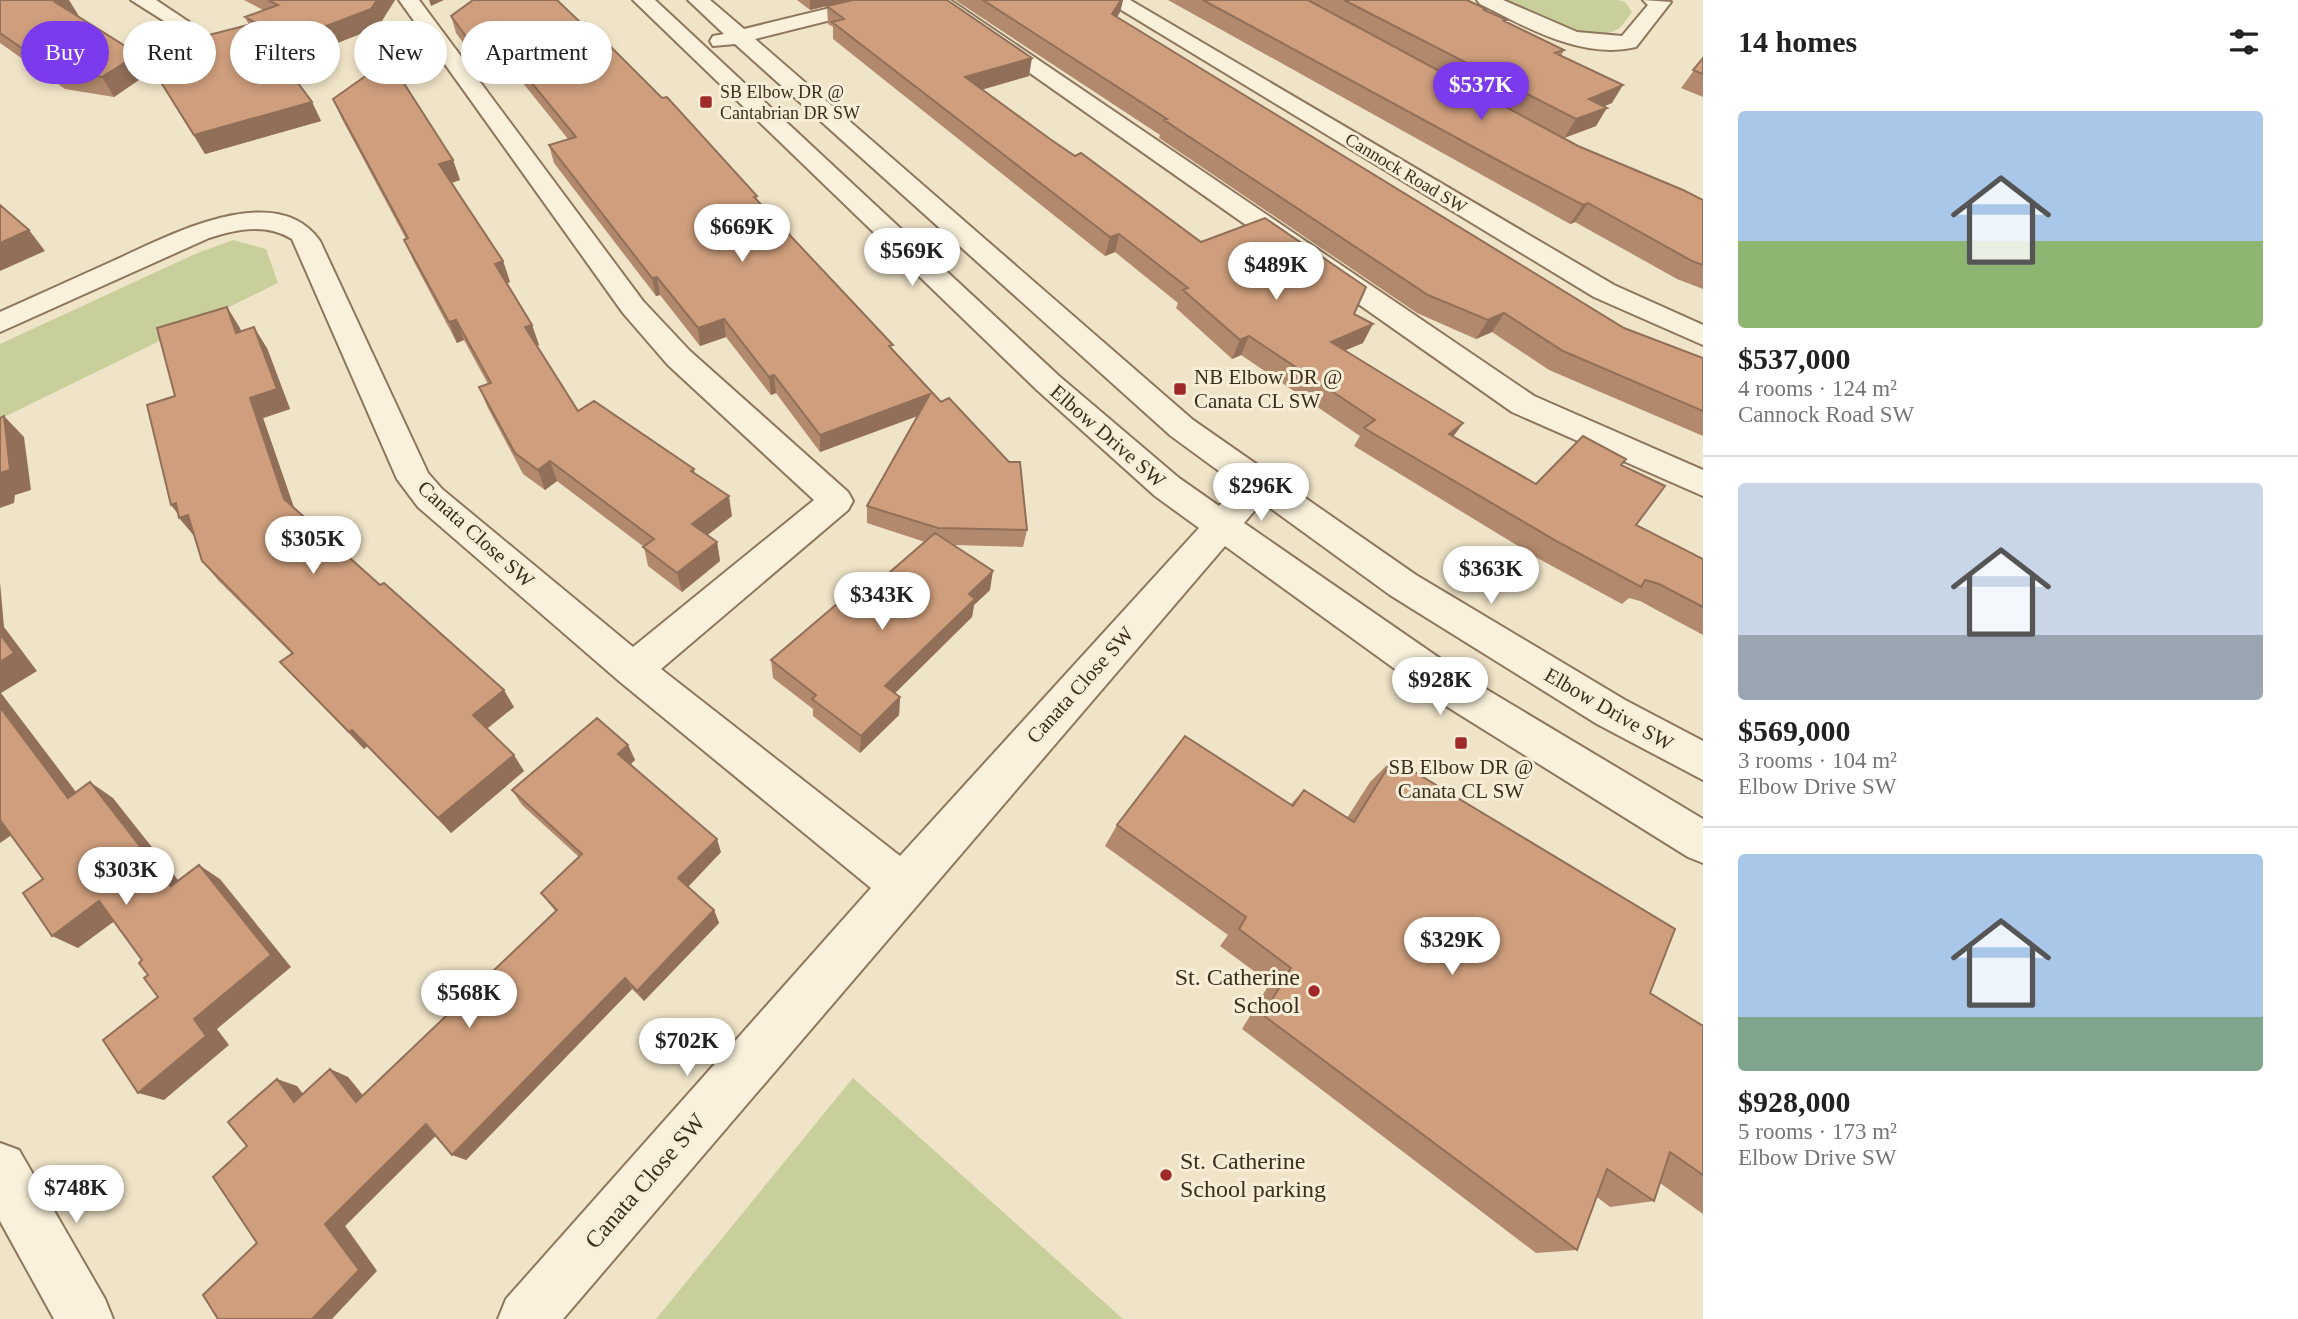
<!DOCTYPE html>
<html lang="en">
<head>
<meta charset="utf-8">
<style>
  :root { --surface:#fff; --page:#f2f2f2; --text:#222; --muted:#767676; --line:#e0e0e0; --accent:#7c3aed }
  body { margin:0; font-family:"Times New Roman",serif; background:var(--page); color:var(--text); height:100vh; display:flex; flex-direction:column; font-size:26px; white-space:nowrap }
  * { box-sizing:border-box; margin:0 }
  p { font-size:23px; color:var(--muted) }
  .icon { flex:none; width:38px; height:38px; fill:none; stroke:currentColor; stroke-width:2; stroke-linecap:round; stroke-linejoin:round }
  .map { position:relative; flex:1; overflow:hidden }
  .drawer { display:flex; flex-direction:column; background:var(--surface); width:595px }
  .drawer>* { flex:none }
  .guide { position:absolute; left:21px; top:21px; width:665px; height:63px; display:flex; gap:14px }
  .price { position:absolute; translate:-50% -60px; padding:0 16px; border-radius:24px; background:#fff; color:#222; font-size:23px; line-height:46px; filter:drop-shadow(0 2px 4px #0008) }
  .price::after { content:''; position:absolute; left:50%; top:42px; width:21px; height:16px; margin-left:-10px; background:inherit; clip-path:polygon(0 0,100% 0,50% 100%) }
  .price.selected { background:var(--accent); color:#fff }
  ul { padding:0; list-style:none }
  li { display:grid; align-content:center; gap:14px; height:371px; padding:0 35px }
  li+li { border-top:2px solid var(--line) }
  li span { display:grid; place-items:center; height:217px; border-radius:7px; color:#555 }
  li>.icon { margin-inline-start:auto }
  span .icon { width:126px; height:126px; fill:#fffc; stroke-width:1 }
  li b { font-size:30px }
  h2 { display:flex; justify-content:space-between; align-items:center; height:84px; padding:0 35px; font-size:30px }
  .chip { padding:0 24px; border-radius:32px; background:var(--surface); box-shadow:0 4px 10px #0003; font-size:24px; line-height:63px }
  .chip.selected { background:var(--accent); color:#fff }
  main { display:flex; flex:1; min-height:0 }
  .map>svg:first-child { display:block }
</style>
</head>
<body>
<main>
<div class="map">
<svg width="1703" height="1319" viewBox="0 0 1703 1319">
  <rect width="100%" height="100%" fill="#f0e4c8"/>
  <path fill="#c9cf9b" d="M1504,0H1619L1625,2L1632,12C1628,17 1623,26 1618,29C1590,47 1530,12 1504,0Z
    M233,240L266,249L278,283L0,419V344L195,254Z
    M853,1078L1123,1319H656Z"/>
  <g fill="none" stroke-linecap="round" stroke-linejoin="round">
    <g stroke="#8d765c" stroke-width="4">
      <path id="minor" d="M131,0H156L189,22L179,28L172,26Z
        M399,0H419L643,301L690,351L848,492L853,501L848,510L661,669L900,856L1199,528L1155,496L1037,390L633,0H655L1059,376L1179,478L1219,506L1238,485L1171,436L735,44L713,46L710,41L713,36L724,34L688,0H710L744,29L863,0H898L895,4L755,39L1193,420L1416,575L1625,700L1703,741V780L1597,724L1390,595L1262,502L1244,523L1474,682L1703,819V863L1688,857L1446,706L1225,546L563,1319H498L506,1299L871,888L619,681L418,507L397,479L292,239C266,223 237,229 209,238L0,332V312C38,295 75,278 113,261C166,237 276,177 320,241L428,473L442,489L633,647L814,500L668,365L623,313Z
        M926,0H950L1534,396L1703,470V496L1512,412Z
        M1105,0H1130L1614,285L1703,325V345L1594,297Z
        M1477,0H1503L1577,32L1622,36L1648,5L1643,0L1671,2L1636,47C1582,60 1526,27 1480,4Z
        M0,1143L19,1150L105,1299L113,1319H54L0,1221Z"/>
    </g>
    <use href="#minor" fill="#faf1dc" fill-rule="evenodd"/>
  </g>
  <path fill="#b2896c" d="M0,0L79,16L149,73L114,97L65,89L0,43Z
    M244,0H395L378,27L284,64L312,102L321,121L205,154L142,52L249,25L245,17L263,10Z
    M797,0H852L810,10Z
    M955,0H1123L1120,12L1117,17L1624,328L1703,358V436L1549,370L1492,332L1476,339L1417,313L1159,138L1160,135Z
    M1168,0H1467L1486,11L1507,20L1506,22L1564,50L1561,56L1612,103L1604,106L1596,126L1564,138L1476,91L1578,146L1703,200V289L1677,279L1575,222L1570,224Z
    M827,6L1029,76L982,89L1050,139L1201,242L1354,314L1363,343L1345,350L1463,423L1453,437L1536,484L1621,465L1636,525L1703,559V635L1640,601L1629,598L1622,604L1541,560L1354,446L1360,436L1241,355L1232,359L1176,308L1178,303L1115,252L1105,256L833,39V27L828,24Z
    M451,16L757,196V200L893,351L1027,530L1023,547L954,545L990,590L974,605L972,617L895,693L900,697L899,715L860,753L813,716V709L773,678L771,660L853,604L925,542L867,523V506L918,416L820,452L776,393L771,395L726,337L700,346L660,295L656,296L554,163L549,145L568,139L514,72L489,78L456,33Z
    M1703,58V97L1681,88Z
    M333,99L453,160L460,180L452,183L503,261L510,282L507,283L532,325L539,345L537,346L578,411L694,469L695,473L732,516L707,535L717,542L720,561L682,592L648,566L644,547L557,481L545,490L523,474L488,408L479,387L488,384L464,340L457,343L413,260L404,240L406,239L342,119Z
    M227,307L241,331L267,348L290,409L263,418L294,508L514,707L487,729L524,771L451,833L367,746L364,749L280,662L292,654L218,580L202,561L194,536L171,505L175,396Z
    M628,745L635,760L631,764L721,852L688,887L714,910L719,923L644,1001L632,989L466,1160L436,1136L345,1226L377,1271L247,1146L297,1086L303,1094L330,1069L348,1077L363,1096L556,912L541,893L579,857L522,805L512,790Z
    M1393,759L1650,993L1703,1026V1214L1660,1183L1654,1201L1610,1207L1597,1197L1577,1250L1536,1253L1242,1029L1270,983L1220,946L1228,935L1105,846L1117,825L1290,805L1304,790L1347,818L1370,782Z"/>
  <path fill="#916f58" d="M61,0H69L79,16L55,2Z
    M377,0H395L378,27L263,72L255,53Z
    M429,0H444L431,6Z
    M810,0H852L810,10Z
    M1121,0H1123L1120,12L1109,31L1112,14Z
    M138,54L149,73L114,97L102,77Z
    M509,55L514,72L489,78L484,61Z
    M1032,58L1029,76L964,95L965,77Z
    M1623,85L1612,103L1578,117L1589,99Z
    M312,102L321,121L205,154L194,135Z
    M1607,108L1596,126L1564,138L1576,119Z
    M453,160L460,180L446,184L439,164Z
    M1588,203L1575,222L1570,224L1583,205Z
    M29,230L45,251L0,271V243Z
    M1119,234L1115,252L1105,256L1110,237Z
    M503,261L510,282L502,285L495,264Z
    M657,277L660,295L656,296L652,278Z
    M227,307L240,328L249,354L236,333Z
    M1504,313L1492,332L1476,339L1488,320Z
    M724,319L726,337L700,346L698,328Z
    M456,320L464,340L457,343L449,322Z
    M1373,324L1363,343L1322,360L1331,342Z
    M532,325L539,345L532,347L525,327Z
    M254,327L267,348L290,409L263,418L298,519L284,499L250,398Z
    M1249,336L1241,355L1232,359L1240,340Z
    M774,375L776,393L771,395L769,377Z
    M930,394L928,412L820,452V435Z
    M4,416L24,437L31,490L15,495L14,503L0,508V473Z
    M1463,423L1450,441L1449,434Z
    M550,461L557,481L545,490L538,470Z
    M729,496L732,516L696,544L692,524Z
    M176,503L188,515L196,538L179,518L182,517L171,505Z
    M717,542L720,561L682,592L677,573Z
    M993,571L990,590L974,605L972,617L884,704L885,686L969,594Z
    M0,582L4,627L37,671L1,693L92,813L68,798L0,707Z
    M504,690L514,707L483,731L473,715Z
    M900,697L899,715L860,753L861,736Z
    M352,730L367,746L364,749L349,732Z
    M628,745L635,760L625,769L618,754Z
    M514,755L524,771L451,833L438,818Z
    M90,782L113,798L193,899L171,886Z
    M0,816L22,828L0,843Z
    M717,839L721,852L684,891L678,878Z
    M199,865L220,879L291,967L217,1029L229,1045L164,1100L138,1093L194,1019Z
    M99,901L124,914L78,948L52,936Z
    M714,910L719,923L644,1001L637,991Z
    M625,978L632,989L466,1160L452,1155Z
    M330,1069L348,1077L374,1109L356,1102Z
    M277,1079L297,1086L314,1109L294,1102Z
    M426,1124L441,1130L345,1226L377,1271L332,1319H312L325,1224Z"/>
  <path fill="#cf9f7d" stroke="#916f58" stroke-width="2" d="M0,0H61L55,2L138,54L102,77L52,69L0,33Z
    M268,0H377L371,9L255,53L280,59L312,102L194,135L142,52L256,23L245,17L278,5Z
    M473,0H557L581,23L586,22L662,98L667,97L757,196L754,197L893,345L889,346L941,402L949,398L1009,462H1020L1027,530L938,528L867,506L930,394L820,435L774,375L769,377L724,319L698,328L657,277L652,278L549,145L576,137L509,55L484,61L451,16Z
    M853,0H947L1032,58L965,77L1050,139L1075,156L1081,153L1201,242L1265,218L1366,287L1354,314L1373,324L1331,342L1463,423L1449,434L1536,484L1583,436L1626,459L1621,465L1665,486L1636,525L1703,559V607L1659,584L1645,580L1641,587L1558,542L1364,428L1375,420L1249,336L1240,340L1183,290L1188,288L1119,234L1110,237L832,22L844,19L827,6Z
    M983,0H1121L1112,14L1624,328L1703,358V411L1563,351L1504,313L1488,320L1428,295L1164,120L1167,119Z
    M1203,0H1308L1578,146L1683,190L1703,200V265L1692,261L1588,203L1583,205L1514,169Z
    M1344,0H1467L1486,9L1484,10L1507,20L1504,21L1564,50L1555,53L1623,85L1589,99L1607,108L1576,119Z
    M1703,58V74L1693,70Z
    M367,75L403,82L453,160L439,164L503,261L495,264L532,325L525,327L578,411L594,401L694,469L691,471L729,496L692,524L717,542L677,573L643,547L654,539L550,461L538,470L515,453L479,387L491,383L456,320L449,322L404,240L408,238L333,99Z
    M0,205L29,230L0,243Z
    M227,307L236,333L254,327L277,389L250,398L284,499L380,585L384,583L504,690L473,715L514,755L438,818L352,730L349,732L280,662L293,653L202,561L188,515L179,518L176,503L171,505L147,405L175,396L157,328Z
    M4,416L10,470L0,473V418Z
    M935,533L993,571L969,594L975,599L885,686L900,697L861,736L812,699L816,695L771,660L844,598L853,604Z
    M0,634L14,653L0,662Z
    M0,707L68,798L90,782L171,886L199,865L271,955L194,1019L206,1036L138,1093L103,1040L158,997L144,978L148,975L139,963L142,960L99,901L52,936L23,893L43,879L0,820Z
    M597,718L628,745L618,754L717,839L678,878L714,910L637,991L625,978L452,1155L426,1124L325,1224L359,1270L312,1319H218L203,1295L257,1243L213,1177L247,1146L228,1122L277,1079L294,1102L330,1069L356,1102L557,910L541,893L582,854L512,790Z
    M1185,736L1293,806L1304,790L1354,822L1393,759L1675,929L1650,993L1703,1026V1175L1670,1152L1654,1201L1607,1169L1577,1250L1263,1015L1291,968L1239,929L1246,917L1117,825Z"/>
  <g fill="#9e2a2b" stroke="#f7eed8" stroke-width="2.5">
    <rect x="699" y="95" width="14" height="14" rx="3.5"/>
    <rect x="1173" y="382" width="14" height="14" rx="3.5"/>
    <rect x="1454" y="736" width="14" height="14" rx="3.5"/>
    <circle cx="1314" cy="991" r="7"/>
    <circle cx="1166" cy="1175" r="7"/>
  </g>
  <g text-anchor="middle" stroke-width="6" stroke-linejoin="round" paint-order="stroke">
    <g font-size="18" fill="#3d2e20" stroke="#f7eed8" text-anchor="start">
      <text x="720" y="98">SB Elbow DR @<tspan x="720" dy="21">Cantabrian DR SW</tspan></text>
    </g>
    <g font-size="18" fill="#3d2e20" stroke="#f7eed8">
      <text transform="translate(1406 173) rotate(31)" y="6">Cannock Road SW</text>
    </g>
    <g font-size="21" fill="#3d2e20" stroke="#f7eed8" text-anchor="start">
      <text x="1194" y="384">NB Elbow DR @<tspan x="1194" dy="24">Canata CL SW</tspan></text>
      <text x="1461" y="774" text-anchor="middle">SB Elbow DR @<tspan x="1461" dy="24">Canata CL SW</tspan></text>
    </g>
    <g font-size="21" fill="#3d2e20" stroke="#f7eed8">
      <text transform="translate(1108 436) rotate(41)" y="7">Elbow Drive SW</text>
      <text transform="translate(476 534) rotate(42)" y="7">Canata Close SW</text>
      <text transform="translate(1080 685) rotate(-48)" y="7">Canata Close SW</text>
      <text transform="translate(1609 709) rotate(30)" y="7">Elbow Drive SW</text>
    </g>
    <g font-size="24" fill="#3d2e20" stroke="#f7eed8" text-anchor="end">
      <text x="1300" y="985">St. Catherine<tspan x="1300" dy="28">School</tspan></text>
      <text x="1180" y="1169" text-anchor="start">St. Catherine<tspan x="1180" dy="28">School parking</tspan></text>
    </g>
    <g font-size="24" fill="#3d2e20" stroke="#f7eed8">
      <text transform="translate(645 1181) rotate(-49)" y="8">Canata Close SW</text>
    </g>
  </g>
</svg>
<b class="price selected" style="left:1481px;top:122px">$537K</b>
<b class="price" style="left:742px;top:264px">$669K</b>
<b class="price" style="left:912px;top:288px">$569K</b>
<b class="price" style="left:1276px;top:302px">$489K</b>
<b class="price" style="left:1261px;top:523px">$296K</b>
<b class="price" style="left:313px;top:576px">$305K</b>
<b class="price" style="left:1491px;top:606px">$363K</b>
<b class="price" style="left:882px;top:632px">$343K</b>
<b class="price" style="left:1440px;top:717px">$928K</b>
<b class="price" style="left:126px;top:907px">$303K</b>
<b class="price" style="left:1452px;top:977px">$329K</b>
<b class="price" style="left:469px;top:1030px">$568K</b>
<b class="price" style="left:687px;top:1078px">$702K</b>
<b class="price" style="left:76px;top:1225px">$748K</b>
<div class="guide">
<a class="chip selected">Buy</a>
<a class="chip">Rent</a>
<a class="chip">Filters</a>
<a class="chip">New</a>
<a class="chip">Apartment</a>
</div>
</div>
<section class="drawer">
<h2>14 homes<svg class="icon" aria-label="filters" viewBox="0 0 24 24"><path d="M4 7h16M4 17h16"/><circle cx="9" cy="7" r="2"/><circle cx="15" cy="17" r="2"/></svg></h2>
<ul>
<li><span style="background:linear-gradient(#a9c7e8 60%,#8fb573 0)"><svg class="icon" aria-label="home" viewBox="0 0 24 24"><path d="M3 11l9-7 9 7M6 9v11h12V9"/></svg></span><div><b>$537,000</b><p>4 rooms · 124 m²</p><p>Cannock Road SW</p></div></li>
<li><span style="background:linear-gradient(#c9d6e8 70%,#9aa5b1 0)"><svg class="icon" aria-label="home" viewBox="0 0 24 24"><path d="M3 11l9-7 9 7M6 9v11h12V9"/></svg></span><div><b>$569,000</b><p>3 rooms · 104 m²</p><p>Elbow Drive SW</p></div></li>
<li><span style="background:linear-gradient(#a9c7e8 75%,#7fa58c 0)"><svg class="icon" aria-label="home" viewBox="0 0 24 24"><path d="M3 11l9-7 9 7M6 9v11h12V9"/></svg></span><div><b>$928,000</b><p>5 rooms · 173 m²</p><p>Elbow Drive SW</p></div></li>
</ul>
</section>
</main>
</body>
</html>
